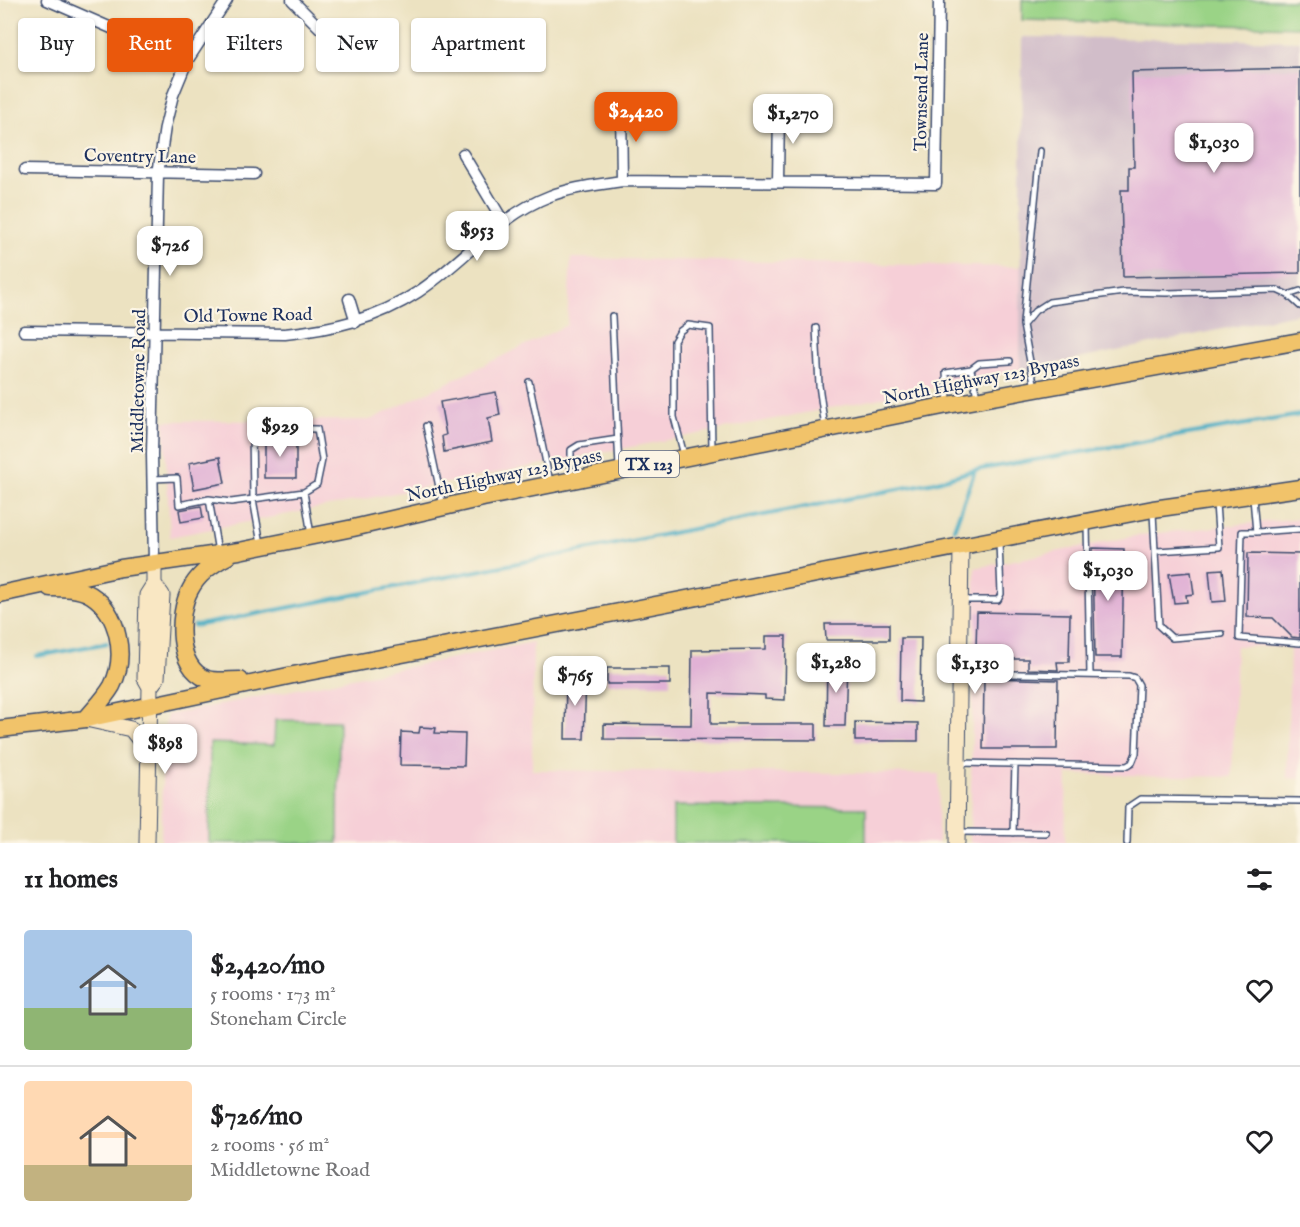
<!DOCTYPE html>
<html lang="en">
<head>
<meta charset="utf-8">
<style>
  :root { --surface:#fff; --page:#f2f2f2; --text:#202124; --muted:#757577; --line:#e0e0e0; --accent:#ea580c }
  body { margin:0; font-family:"IM FELL English",serif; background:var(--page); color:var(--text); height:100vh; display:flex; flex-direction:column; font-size:22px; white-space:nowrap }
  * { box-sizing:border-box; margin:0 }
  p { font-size:20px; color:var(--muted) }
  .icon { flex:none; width:33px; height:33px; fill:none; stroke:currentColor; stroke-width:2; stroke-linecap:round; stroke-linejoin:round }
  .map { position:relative; height:843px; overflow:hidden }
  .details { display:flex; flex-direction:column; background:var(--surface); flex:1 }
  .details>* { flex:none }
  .banner { position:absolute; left:18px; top:18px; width:600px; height:54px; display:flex; gap:12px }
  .price { position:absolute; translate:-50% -51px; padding:0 14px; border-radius:12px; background:#fff; color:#222; font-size:20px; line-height:39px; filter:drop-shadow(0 2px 3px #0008) }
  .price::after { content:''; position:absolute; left:50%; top:36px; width:18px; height:14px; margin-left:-9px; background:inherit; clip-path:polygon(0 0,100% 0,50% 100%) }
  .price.active { background:var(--accent); color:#fff }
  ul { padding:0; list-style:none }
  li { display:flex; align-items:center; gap:18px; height:150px; padding:0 24px }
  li+li { border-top:2px solid var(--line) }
  li span { display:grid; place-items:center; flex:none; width:168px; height:120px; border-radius:6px; color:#555 }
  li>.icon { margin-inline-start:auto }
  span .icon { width:72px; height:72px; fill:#fffc; stroke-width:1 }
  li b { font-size:26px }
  h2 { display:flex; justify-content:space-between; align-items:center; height:72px; padding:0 24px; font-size:26px }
  .tag { padding:0 21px; border-radius:6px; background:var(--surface); box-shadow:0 2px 4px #0004; font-size:21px; line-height:54px }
  .tag.active { background:var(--accent); color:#fff }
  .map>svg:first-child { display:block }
</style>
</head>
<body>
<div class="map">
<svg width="1300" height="843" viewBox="0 0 1300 843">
  <rect width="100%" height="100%" fill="#fcf5e5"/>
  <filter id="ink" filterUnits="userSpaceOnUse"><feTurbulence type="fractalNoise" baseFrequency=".0167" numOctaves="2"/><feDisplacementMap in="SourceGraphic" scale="12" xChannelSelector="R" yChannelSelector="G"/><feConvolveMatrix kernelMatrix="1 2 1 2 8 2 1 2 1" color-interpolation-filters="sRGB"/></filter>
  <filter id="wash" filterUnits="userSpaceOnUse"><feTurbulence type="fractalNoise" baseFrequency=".008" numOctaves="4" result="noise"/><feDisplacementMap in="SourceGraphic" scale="24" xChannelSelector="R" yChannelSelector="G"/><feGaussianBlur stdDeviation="1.35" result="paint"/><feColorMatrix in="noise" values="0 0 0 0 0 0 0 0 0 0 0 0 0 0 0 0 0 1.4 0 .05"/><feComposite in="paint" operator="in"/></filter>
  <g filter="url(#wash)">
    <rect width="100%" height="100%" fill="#ece2c1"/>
    <path fill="#f6cfd7" d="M571,258L1021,267L1020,371L170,537L164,421L370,420L567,325Z
      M1300,518V779L1287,778L1290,647L1236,646L1232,777L1067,774L1065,843H970L975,568L1140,535Z
      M533,642L532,770L939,774L938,843H161L163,738L167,715Z"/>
    <path fill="#d1bdc9" d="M1022,37L1300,41V313L1020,371Z"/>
    <path fill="#9ad386" stroke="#5a8172" stroke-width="1.5" d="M1022,0H1300V27L1022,20Z
      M275,720L339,721L338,843H209L210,743L274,745Z
      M673,806L866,808V843H673Z"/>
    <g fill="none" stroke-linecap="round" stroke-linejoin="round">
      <path stroke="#46adc5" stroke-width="4" d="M954,529L975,470
        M194,626L934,482L975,470L1300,415
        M37,656L107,643"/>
    </g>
    <g id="blocks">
      <path fill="#e1b2d5" d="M1300,68V273L1123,277L1121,190H1129V167H1134L1132,72Z
        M496,392L500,415L488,418L492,442L444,452L442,436L446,435L440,402Z
        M264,437H296V478H264Z
        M220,457L225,483L194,489L189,463Z
        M201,506L203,518L181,522L179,510Z
        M1093,548L1124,549L1122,657H1095Z
        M1248,553L1300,554V638L1292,637L1273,618L1247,617Z
        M1223,569L1226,601L1212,602L1209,570Z
        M1191,572L1194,594L1186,595L1187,602L1174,603L1169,574Z
        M977,612L1070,614L1069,662H1057L1058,670L1028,669V659H998V648H976Z
        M825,624H889V640H826Z
        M766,636H786L785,700L765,699V695L711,693V724H816V740L604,739V724L691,725L692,650L766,649Z
        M901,638H921L920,702L900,701Z
        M827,662L847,663L845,726H826Z
        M607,668H670V684H607Z
        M566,675L586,676L584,739H565Z
        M984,678L1058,680L1057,749H983Z
        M855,722L918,723V741H855Z
        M420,727L436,728L435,733L465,734L464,766L400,765L401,732L419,733Z"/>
    </g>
  </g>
  <g filter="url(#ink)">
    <use href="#blocks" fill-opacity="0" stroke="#3a4a6d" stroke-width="1.5"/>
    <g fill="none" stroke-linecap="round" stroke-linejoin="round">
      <g stroke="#3a4a6d" stroke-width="8">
        <path id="lane" d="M1288,295L1300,291
          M612,316L619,468
          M1023,323L1040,151
          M816,328L819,385L825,428
          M971,369L979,363L1010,361
          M529,382L550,482
          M1035,388L1023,325L1035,311L1049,302L1124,292L1167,293L1277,290L1288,295L1300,306
          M948,403L946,373L971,369L977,396
          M426,426L443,506
          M684,455L674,417V341L680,331L688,325L710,328L712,450
          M571,478V450L579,445L618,439
          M152,479L177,478L179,505L209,499L231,502L253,499L261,544
          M304,492L317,484L322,460L317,429L252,428L253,499L304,492L311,535
          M1253,498L1256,532H1242L1239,638L1300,643
          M209,499L218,552
          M1153,513L1159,626L1172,638L1222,634
          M1087,524L1090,675
          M1256,532L1300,529
          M1157,551L1219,547L1216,503
          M962,600H998L1001,594L999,542
          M959,763L1127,766L1132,763L1136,753L1139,685L1135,678L1129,676L962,673
          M959,832L1046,833
          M1013,833L1015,764
          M1127,843L1128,807L1140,799L1300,801"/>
      </g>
      <g stroke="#3a4a6d" stroke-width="13">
        <path id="street" d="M47,0L187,61
          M292,0L339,47
          M621,105L622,181
          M463,154L503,221
          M25,170L254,174
          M778,182L779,109
          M349,299L356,322
          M24,331L285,334C332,329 377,319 418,292C464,262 497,216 550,196C573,187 598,185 622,181L936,184L939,0
          M154,563L152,454L158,174L165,127L173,95L187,61L227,0"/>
      </g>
      <g stroke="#3a4a6d" stroke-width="17">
        <path id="secondary" d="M150,687L157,678L162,595L154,584V563
          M86,719L131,729L148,751
          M147,843L150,687L145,678L147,595L154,584
          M957,843L961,546"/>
      </g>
      <g stroke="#3a4a6d" stroke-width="19">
        <path id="primary" d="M228,556C212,564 198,574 190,590C177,614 176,668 207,679C217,682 229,680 240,680
          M50,588C63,588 79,588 91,595C119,613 127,657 112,686C105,698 95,708 86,719
          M0,594L121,568L239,551L353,528L483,498L948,405L1300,341
          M0,729L86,719L293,675L1153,509L1300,488"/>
      </g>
      <use href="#lane" stroke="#fff" stroke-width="5"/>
      <use href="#street" stroke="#fff" stroke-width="10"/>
      <use href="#secondary" stroke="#f9e7c3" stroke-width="15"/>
      <use href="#primary" stroke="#f1c36a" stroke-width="16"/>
    </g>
  </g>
  <g text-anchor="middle" stroke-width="4.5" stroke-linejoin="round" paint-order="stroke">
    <rect fill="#fcf5e5" stroke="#5e6a86" stroke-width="1.5" x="619" y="451" width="60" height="26" rx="4.5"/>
    <g font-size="16" font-weight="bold" fill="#1b2f5e">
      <text x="649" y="470">TX 123</text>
    </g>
    <g font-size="18" fill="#1b2f5e" stroke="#fcf5e5">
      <text transform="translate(921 92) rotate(-89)" y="6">Townsend Lane</text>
      <text transform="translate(140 156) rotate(1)" y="6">Coventry Lane</text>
      <text transform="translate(248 315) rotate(-1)" y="6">Old Towne Road</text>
      <text transform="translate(981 379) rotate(-11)" y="6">North Highway 123 Bypass</text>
      <text transform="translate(138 381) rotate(-89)" y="6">Middletowne Road</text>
      <text transform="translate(504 475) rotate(-12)" y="6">North Highway 123 Bypass</text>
    </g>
  </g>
</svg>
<b class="price active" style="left:636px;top:143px">$2,420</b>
<b class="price" style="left:793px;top:145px">$1,270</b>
<b class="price" style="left:1214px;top:174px">$1,030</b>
<b class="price" style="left:477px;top:262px">$953</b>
<b class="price" style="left:170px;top:277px">$726</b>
<b class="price" style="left:280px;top:458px">$929</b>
<b class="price" style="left:1108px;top:602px">$1,030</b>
<b class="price" style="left:836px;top:694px">$1,280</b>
<b class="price" style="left:975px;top:695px">$1,130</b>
<b class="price" style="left:575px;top:707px">$765</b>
<b class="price" style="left:165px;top:775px">$898</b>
<div class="banner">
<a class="tag">Buy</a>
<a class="tag active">Rent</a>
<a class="tag">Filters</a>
<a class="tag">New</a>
<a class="tag">Apartment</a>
</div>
</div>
<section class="details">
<h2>11 homes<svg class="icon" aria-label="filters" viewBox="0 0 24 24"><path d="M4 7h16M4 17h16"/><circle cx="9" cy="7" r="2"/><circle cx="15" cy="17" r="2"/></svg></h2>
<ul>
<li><span style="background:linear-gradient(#a9c7e8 65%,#8fb573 0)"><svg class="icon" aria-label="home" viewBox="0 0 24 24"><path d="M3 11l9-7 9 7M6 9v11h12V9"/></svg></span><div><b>$2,420/mo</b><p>5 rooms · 173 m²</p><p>Stoneham Circle</p></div><svg class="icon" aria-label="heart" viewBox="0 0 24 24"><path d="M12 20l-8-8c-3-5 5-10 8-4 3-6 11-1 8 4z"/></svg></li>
<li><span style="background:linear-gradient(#ffd9b3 70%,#c2b280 0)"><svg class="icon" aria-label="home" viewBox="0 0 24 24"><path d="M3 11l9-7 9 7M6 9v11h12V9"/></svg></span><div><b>$726/mo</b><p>2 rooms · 56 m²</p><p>Middletowne Road</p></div><svg class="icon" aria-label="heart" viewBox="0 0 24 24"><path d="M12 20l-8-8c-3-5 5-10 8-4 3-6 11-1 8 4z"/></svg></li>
</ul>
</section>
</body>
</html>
